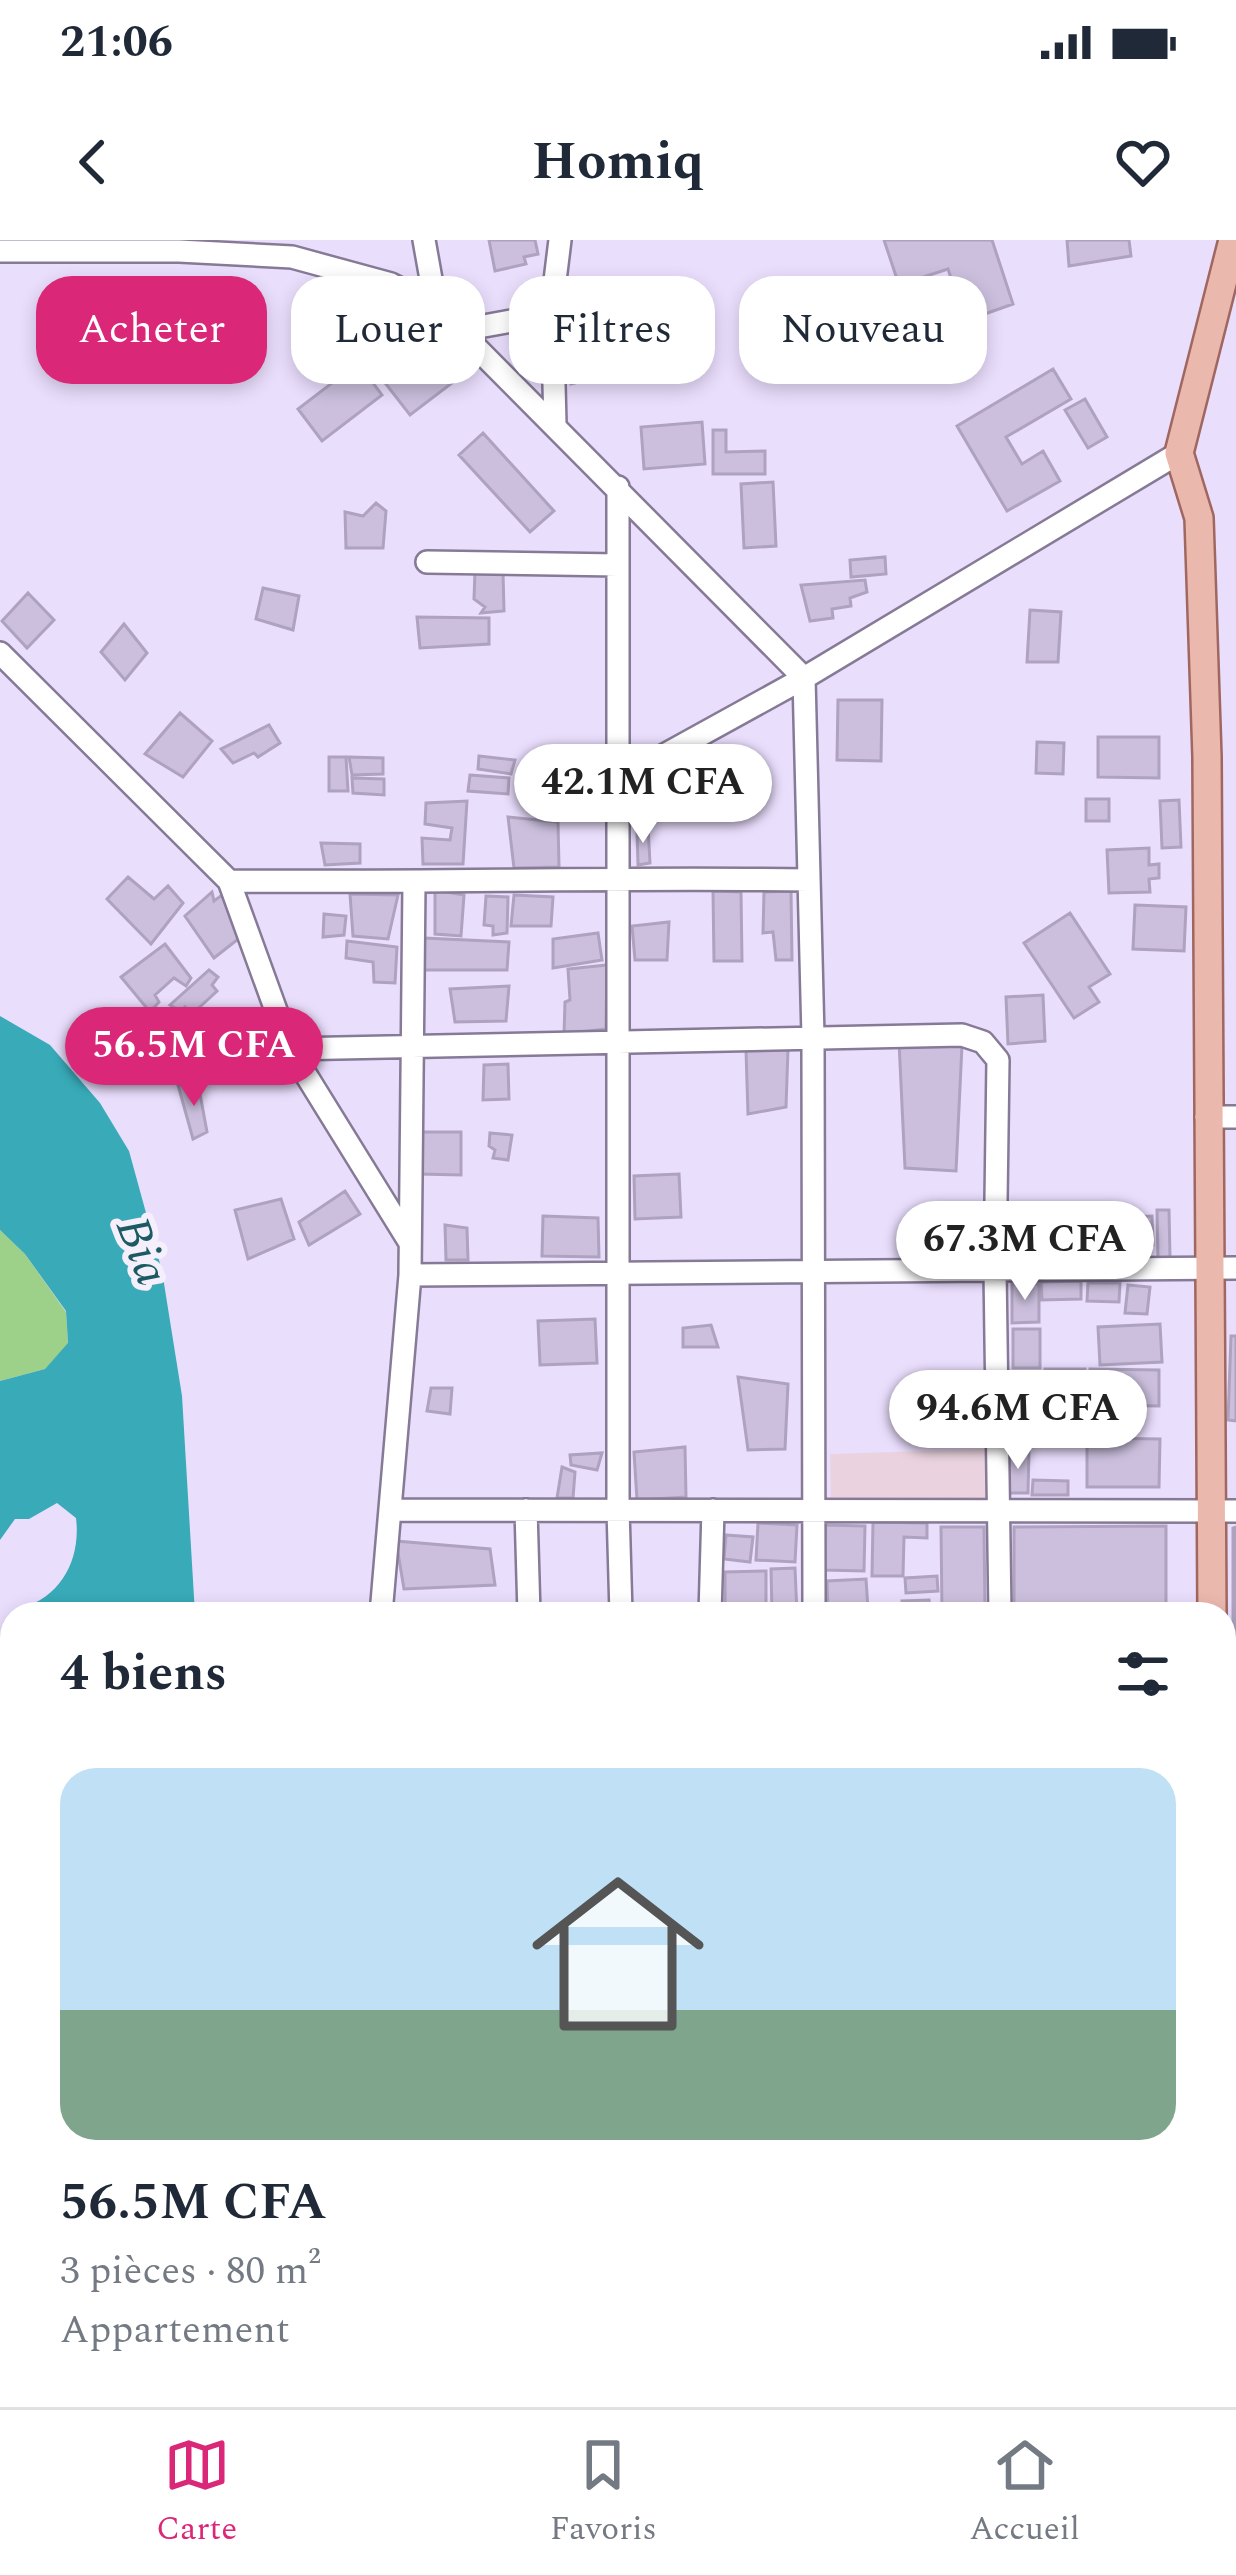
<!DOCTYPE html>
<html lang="fr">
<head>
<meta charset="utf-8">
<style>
  :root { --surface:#fff; --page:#f2f2f3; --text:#1f2937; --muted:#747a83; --line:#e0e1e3; --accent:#db2777 }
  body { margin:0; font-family:Spectral,serif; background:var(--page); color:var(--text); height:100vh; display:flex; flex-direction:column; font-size:45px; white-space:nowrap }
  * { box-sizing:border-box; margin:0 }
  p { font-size:39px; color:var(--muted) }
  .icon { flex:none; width:66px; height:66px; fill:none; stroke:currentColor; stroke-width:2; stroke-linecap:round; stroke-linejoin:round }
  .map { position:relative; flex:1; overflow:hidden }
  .panel { position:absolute; left:0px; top:1362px; width:1236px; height:807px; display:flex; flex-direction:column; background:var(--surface); border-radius:36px 36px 0 0; box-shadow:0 6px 18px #0003 }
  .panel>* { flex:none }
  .banner { position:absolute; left:36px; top:36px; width:1164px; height:108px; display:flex; gap:24px }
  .price { position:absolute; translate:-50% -102px; padding:0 27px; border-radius:42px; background:#fff; color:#222; font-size:39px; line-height:78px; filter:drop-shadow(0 3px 6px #0008) }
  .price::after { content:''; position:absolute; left:50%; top:72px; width:36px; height:27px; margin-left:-18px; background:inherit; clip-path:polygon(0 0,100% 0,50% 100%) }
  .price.active { background:var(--accent); color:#fff }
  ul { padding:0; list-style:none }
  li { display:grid; align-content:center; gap:24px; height:636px; padding:0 60px }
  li+li { border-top:3px solid var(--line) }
  li span { display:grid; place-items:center; height:372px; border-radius:36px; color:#555 }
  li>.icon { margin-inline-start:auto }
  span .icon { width:216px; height:216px; fill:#fffc; stroke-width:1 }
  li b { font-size:51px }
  h2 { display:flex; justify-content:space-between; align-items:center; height:144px; padding:0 60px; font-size:51px }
  .tag { padding:0 42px; border-radius:36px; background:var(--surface); box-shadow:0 6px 18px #0003; font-size:42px; line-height:108px }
  .tag.active { background:var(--accent); color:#fff }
  .status { display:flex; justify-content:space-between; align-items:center; height:84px; padding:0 60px; background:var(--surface); direction:ltr }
  .status svg { height:33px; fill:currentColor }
  header { display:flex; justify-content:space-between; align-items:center; height:156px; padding:0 60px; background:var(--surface); font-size:54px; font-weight:700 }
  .tabs { display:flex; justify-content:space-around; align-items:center; height:168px; border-top:3px solid var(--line); background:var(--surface); font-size:33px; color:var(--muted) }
  .tabs a { display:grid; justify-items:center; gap:6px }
  .tabs .active { color:var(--accent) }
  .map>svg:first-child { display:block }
</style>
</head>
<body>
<div class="status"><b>21:06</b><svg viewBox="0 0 49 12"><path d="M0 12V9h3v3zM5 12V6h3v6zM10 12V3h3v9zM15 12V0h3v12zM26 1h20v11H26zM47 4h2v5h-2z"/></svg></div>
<header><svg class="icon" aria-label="back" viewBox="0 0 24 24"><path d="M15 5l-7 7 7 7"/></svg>Homiq<svg class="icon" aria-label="heart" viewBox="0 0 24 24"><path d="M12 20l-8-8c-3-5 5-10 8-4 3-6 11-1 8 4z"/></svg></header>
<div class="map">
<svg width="1236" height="2167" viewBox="0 0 1236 2167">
  <rect width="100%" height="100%" fill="#eadefd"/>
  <path fill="#ead3de" d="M990,1209L991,1260L831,1265L830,1214Z"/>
  <path fill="#9dd089" d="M0,990L25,1014L66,1072L68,1104L45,1129L0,1141Z"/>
  <path fill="#38aab8" d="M0,776L50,805L100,863L129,911L162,1031L182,1156L195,1374H19L21,1368C62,1357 81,1318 76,1278L57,1263L29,1279H15L0,1300V1141L45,1129L68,1103L66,1071L25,1014L0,990Z
    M12,1394V1815L0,1816V1415Z"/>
  <path fill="#cbbfdd" stroke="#aea2bf" stroke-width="3" d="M489,0H535L538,14L524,17L526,24L495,31Z
    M884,0H992L1013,64L965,81L948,29L899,45Z
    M1067,0H1129L1131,16L1069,26Z
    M87,55L194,71L193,137L87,122Z
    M837,67L863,70L870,106L813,117V98L804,73Z
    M427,76L469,130L410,175L368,121Z
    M587,101L595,138L571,144L562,107Z
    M358,123L382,155L322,201L298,169Z
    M1053,129L1071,159L1006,197L1022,224L1043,211L1060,241L1007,271L957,186Z
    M1085,159L1107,197L1088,208L1065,170Z
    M702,182L705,224L644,229L641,187Z
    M713,190H726V212L765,211V234H713Z
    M483,193L554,271L530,292L459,215Z
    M773,242L776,306L744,308L741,244Z
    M376,263L386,271L383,308H346L345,272L363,276Z
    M885,317L886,334L851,337L850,320Z
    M475,331L503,332L504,371L481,373L485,367L474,359Z
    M865,340L867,352L850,358L851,366L832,369L833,378L810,381L801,345Z
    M263,348L299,356L293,390L256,379Z
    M28,353L54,380L27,408L2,381Z
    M1030,370L1061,372L1058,422H1027Z
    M417,377L489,378V404L420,408Z
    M124,384L147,413L125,440L101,412Z
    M838,460H882L881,521L837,520Z
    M180,473L212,501L183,537L145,514Z
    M269,485L280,503L258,517L254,513L233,523L221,509Z
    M1098,497H1159V538L1098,537Z
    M1037,502L1064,503L1063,534L1036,533Z
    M479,516L515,520L511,534L478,529Z
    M329,517H346L348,551H329Z
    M349,517L383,518V534L352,535Z
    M678,522L688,537L660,547L653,539Z
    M470,535L509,538L508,554L468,551Z
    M352,538L384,539V555L353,553Z
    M1086,559H1109V581H1086Z
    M1179,560L1181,607L1162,608L1160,561Z
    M467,561L463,624H423L422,598L450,600L452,588L425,584L426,563Z
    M508,577L558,582L559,627L514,628Z
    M648,586L650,623L638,625L637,591Z
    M321,603L360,604V623L325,625Z
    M1149,608V625L1159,624V638L1149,639L1150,652L1109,653L1107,610Z
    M128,637L154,659L168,646L183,663L151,704L107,659Z
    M435,650L464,655L461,696L435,694Z
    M713,651L741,652L742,721H714Z
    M791,651L792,720H776L773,692L763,693L764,652Z
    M212,652L214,661L222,655L242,696L214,718L185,676Z
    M350,654L398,655L388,699L353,696Z
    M514,655L553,657L551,686H511Z
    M486,656L508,657L507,693L493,695V686L484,685Z
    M1135,665L1186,667L1184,711L1133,709Z
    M1070,673L1110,734L1089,747L1099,762L1074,778L1024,703Z
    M324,674L346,676L344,695L323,697Z
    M669,682L667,720H635L632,686Z
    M598,693L602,720L553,728V699Z
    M424,698L509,702L507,730H421Z
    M347,701L397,707L395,743L374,742L373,722L346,718Z
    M165,704L191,738L186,746L174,738L155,755L159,762L150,772L121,737Z
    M607,725L606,789L564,794L565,762L570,760L568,729Z
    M209,730L218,737L212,745L217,751L191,775L185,767L181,772L170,765Z
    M509,746L506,781L455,782L450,749Z
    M1043,755L1045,801L1008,804L1006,757Z
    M899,802L962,805L956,931L905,928Z
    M788,809L786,867L748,874L746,810Z
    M243,813L248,842H224L217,815Z
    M508,824L509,859L483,860L484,825Z
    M198,843L207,892L193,899L178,845Z
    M420,892H461V935L419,934Z
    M490,893L512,895L508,920L493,918L495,910L489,906Z
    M679,934L681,977L635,979L634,936Z
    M345,951L360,974L309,1005L299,982Z
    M281,959L294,999L248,1019L235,970Z
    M1157,970H1169L1170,1017L1158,1018Z
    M543,976L598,978L599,1017L542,1016Z
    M1152,976L1153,1005L1114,1006L1113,978Z
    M1044,981L1084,982L1083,1007L1044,1006Z
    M445,985L467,988L468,1020H446Z
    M1081,1041V1059L1042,1060L1041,1042Z
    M1088,1043H1120L1119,1062L1087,1061Z
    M1012,1044H1039V1082L1012,1083Z
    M1128,1045L1150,1047L1147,1074L1125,1073Z
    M595,1079L597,1123L540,1125L538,1081Z
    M1160,1084L1162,1122L1100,1125L1098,1087Z
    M711,1085L718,1107H683V1088Z
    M1013,1089H1040V1128H1013Z
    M1231,1096H1236V1181L1228,1180Z
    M1045,1129H1085L1086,1168L1046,1169Z
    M1090,1129L1159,1130V1166L1089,1165Z
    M1010,1132L1041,1133L1038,1206L1007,1205Z
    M738,1137L788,1144L785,1209L748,1210Z
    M431,1148H452L450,1174L427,1171Z
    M1087,1198L1160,1199L1159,1247H1087Z
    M685,1207L686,1257L637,1260L634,1212Z
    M1007,1211H1029L1028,1253H1006Z
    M602,1213L597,1230L571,1225L570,1215Z
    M562,1227L575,1232L573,1258H557Z
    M1033,1240L1068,1241V1255H1032Z
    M873,1282L927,1283V1298L904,1297L903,1336H872Z
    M758,1283L797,1285L795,1322L756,1320Z
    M825,1285L865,1286L864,1331L824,1330Z
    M1166,1286V1374H1014V1287Z
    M941,1287H984L985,1374H942Z
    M1236,1287V1435H1233V1288Z
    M726,1295L753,1297L750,1322L724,1319Z
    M396,1301L490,1309L495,1345L404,1349Z
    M795,1328L797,1374H772L771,1329Z
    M766,1331V1370L725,1371V1332Z
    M937,1336L938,1351L906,1353L905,1338Z
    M866,1339L868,1369L828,1371L827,1341Z
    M929,1360L930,1374H903L902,1361Z"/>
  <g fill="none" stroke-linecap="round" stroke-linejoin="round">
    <g stroke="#867a96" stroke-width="26">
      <path id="minor" d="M424,0L436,67
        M0,11H179L292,17L391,44L436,67L804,438L813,797L814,1374
        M462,90L517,80L552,65
        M555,184L552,65L560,0
        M618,247V1269L621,1374
        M427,322L618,325
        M0,413L229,641L290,809L410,1003
        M619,540L804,438L1179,213
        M229,641C423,643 616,637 809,640
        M290,809L962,795L983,802L998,820L995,1030L1000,1374
        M1206,877H1236
        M410,1035L1236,1028
        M390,1270L1236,1271
        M526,1270L529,1374
        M381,1374L410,1035L414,643
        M710,1374L713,1270
        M1224,1741H1236
        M1224,1915L1236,1916
        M543,2157L544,2167
        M821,2157V2167
        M1095,2157L1212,2166"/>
    </g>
    <g stroke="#a06760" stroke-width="32">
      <path id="major" d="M1212,1374L1207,517L1199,278L1179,213L1233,0
        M1212,2157V2167"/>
    </g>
    <g stroke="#a06760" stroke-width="38">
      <path id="highway" d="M1224,1998L1236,1997
        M180,2167L194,2157"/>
    </g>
    <use href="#minor" stroke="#fff" stroke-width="21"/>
    <use href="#major" stroke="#ebb8ae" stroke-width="27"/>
    <use href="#highway" stroke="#de8978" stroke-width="33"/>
  </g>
  <g text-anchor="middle" stroke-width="12" stroke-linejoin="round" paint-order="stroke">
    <g font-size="48" font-style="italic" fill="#1c5a62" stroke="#f4effb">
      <text transform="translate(144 1010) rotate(69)" y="17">Bia</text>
    </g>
  </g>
</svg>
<b class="price" style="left:643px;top:606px">42.1M CFA</b>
<b class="price active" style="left:194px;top:869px">56.5M CFA</b>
<b class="price" style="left:1025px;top:1063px">67.3M CFA</b>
<b class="price" style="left:1018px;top:1232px">94.6M CFA</b>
<div class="banner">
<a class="tag active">Acheter</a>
<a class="tag">Louer</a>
<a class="tag">Filtres</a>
<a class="tag">Nouveau</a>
</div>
<section class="panel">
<h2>4 biens<svg class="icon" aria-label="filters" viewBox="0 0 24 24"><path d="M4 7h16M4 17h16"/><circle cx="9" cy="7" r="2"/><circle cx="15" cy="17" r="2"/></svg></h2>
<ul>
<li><span style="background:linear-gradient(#bfe0f5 65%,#7fa58c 0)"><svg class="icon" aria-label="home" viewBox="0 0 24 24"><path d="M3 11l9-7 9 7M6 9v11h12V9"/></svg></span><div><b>56.5M CFA</b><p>3 pièces · 80 m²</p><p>Appartement</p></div></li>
</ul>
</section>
</div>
<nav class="tabs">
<a class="active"><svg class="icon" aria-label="map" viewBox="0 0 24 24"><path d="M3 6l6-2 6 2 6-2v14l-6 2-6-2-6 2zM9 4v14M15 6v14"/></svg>Carte</a>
<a><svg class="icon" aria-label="saved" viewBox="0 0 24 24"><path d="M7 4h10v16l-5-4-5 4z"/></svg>Favoris</a>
<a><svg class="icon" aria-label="home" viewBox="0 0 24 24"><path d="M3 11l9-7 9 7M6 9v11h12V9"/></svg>Accueil</a>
</nav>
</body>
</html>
